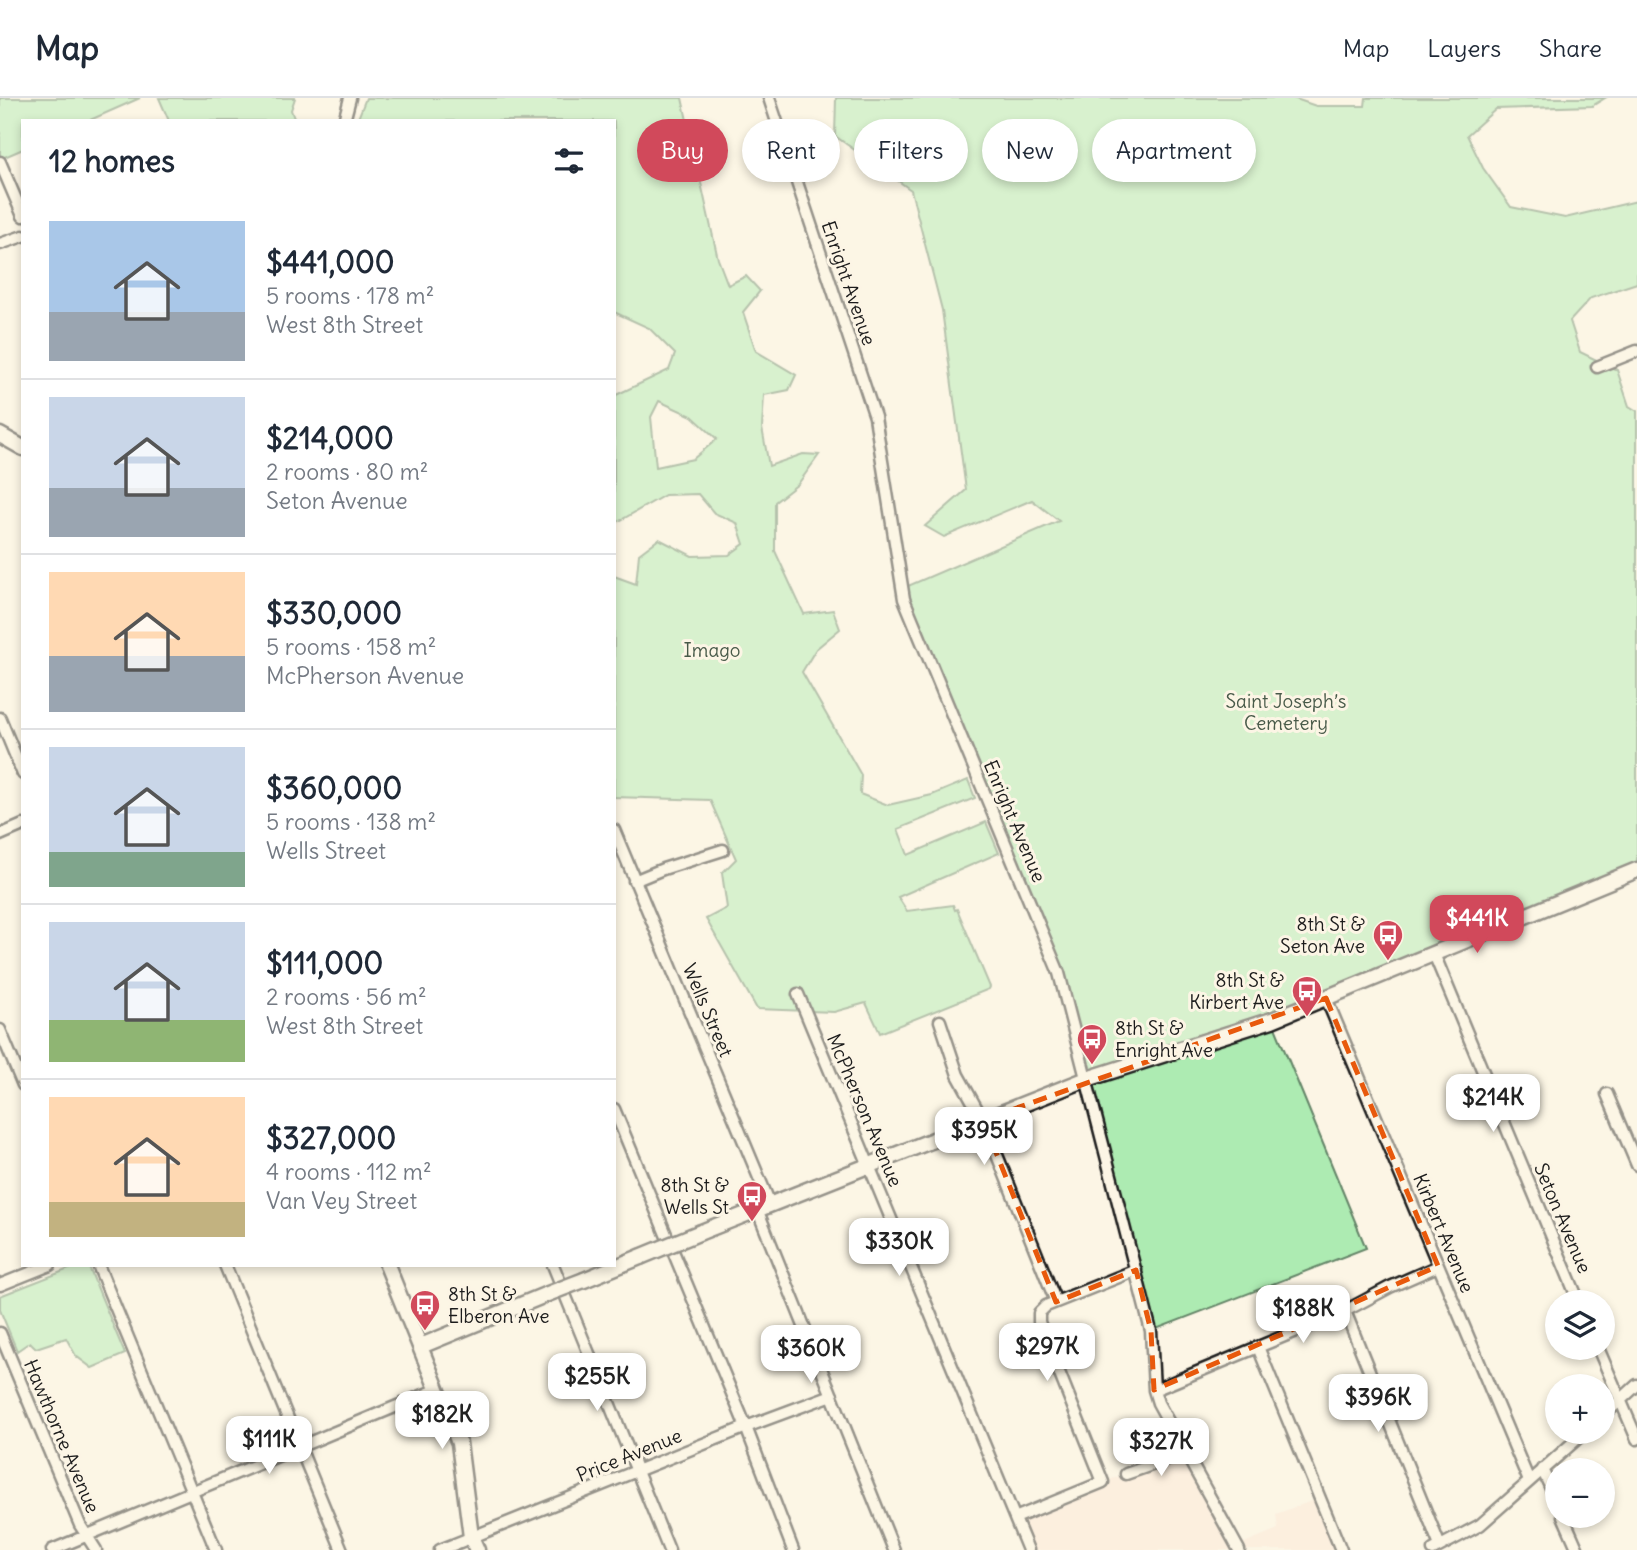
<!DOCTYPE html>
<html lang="en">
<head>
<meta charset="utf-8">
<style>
  :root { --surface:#fff; --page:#f6f6f7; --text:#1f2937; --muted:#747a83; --line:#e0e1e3; --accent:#d1495b }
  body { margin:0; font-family:Delius,sans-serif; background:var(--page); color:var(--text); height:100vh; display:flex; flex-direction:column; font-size:26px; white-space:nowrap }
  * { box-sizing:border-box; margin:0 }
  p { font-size:23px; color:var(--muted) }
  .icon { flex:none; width:38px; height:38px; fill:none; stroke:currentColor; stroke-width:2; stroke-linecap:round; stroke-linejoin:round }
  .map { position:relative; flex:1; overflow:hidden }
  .panel { position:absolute; left:21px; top:21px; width:595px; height:1148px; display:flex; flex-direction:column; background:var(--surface); border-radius:0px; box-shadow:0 4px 10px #0003 }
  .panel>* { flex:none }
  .hud { position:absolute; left:637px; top:21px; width:665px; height:63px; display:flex; gap:14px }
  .buttons { position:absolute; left:1545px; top:1192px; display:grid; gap:14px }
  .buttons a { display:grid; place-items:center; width:70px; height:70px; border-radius:50%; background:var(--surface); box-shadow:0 4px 10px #0003; font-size:35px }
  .price { position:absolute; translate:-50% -60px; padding:0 16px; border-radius:14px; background:#fff; color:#222; font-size:23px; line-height:46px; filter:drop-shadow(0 2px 4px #0008) }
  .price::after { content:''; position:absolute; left:50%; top:42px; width:21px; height:16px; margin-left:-10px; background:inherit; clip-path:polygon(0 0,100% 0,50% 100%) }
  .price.selected { background:var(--accent); color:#fff }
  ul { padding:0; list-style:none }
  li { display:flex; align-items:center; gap:21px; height:175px; padding:0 28px }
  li+li { border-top:2px solid var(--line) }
  li span { display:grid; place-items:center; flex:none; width:196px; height:140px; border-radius:0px; color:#555 }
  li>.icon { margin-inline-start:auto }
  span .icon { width:84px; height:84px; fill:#fffc; stroke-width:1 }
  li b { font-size:30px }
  h2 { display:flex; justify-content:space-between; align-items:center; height:84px; padding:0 28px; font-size:30px }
  .chip { padding:0 24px; border-radius:32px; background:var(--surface); box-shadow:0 4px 10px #0003; font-size:24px; line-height:63px }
  .chip.selected { background:var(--accent); color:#fff }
  header { display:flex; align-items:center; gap:42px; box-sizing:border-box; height:98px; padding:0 35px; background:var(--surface); border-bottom:2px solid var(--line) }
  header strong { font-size:33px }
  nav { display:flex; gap:38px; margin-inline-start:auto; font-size:24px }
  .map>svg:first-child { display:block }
</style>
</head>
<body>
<header>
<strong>Map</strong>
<nav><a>Map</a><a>Layers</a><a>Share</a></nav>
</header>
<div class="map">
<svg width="1637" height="1452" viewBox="0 0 1637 1452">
  <rect width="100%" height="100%" fill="#fcf5e5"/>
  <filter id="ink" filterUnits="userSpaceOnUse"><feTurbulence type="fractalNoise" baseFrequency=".0143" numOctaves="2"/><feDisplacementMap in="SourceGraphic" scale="14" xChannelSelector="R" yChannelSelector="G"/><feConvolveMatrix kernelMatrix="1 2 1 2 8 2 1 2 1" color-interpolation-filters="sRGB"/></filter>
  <g filter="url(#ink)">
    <path fill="#fce6d5" d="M1186,1355L1237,1448L1278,1431L1276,1416L1320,1400L1341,1452H1028L1015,1420L1103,1384Z"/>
    <path fill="#adebb2" stroke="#648467" stroke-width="2" fill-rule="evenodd" d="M0,0H140L88,23H23V51L0,61Z
      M159,0H295L291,12L295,23H169Z
      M366,0H682L718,161L728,187L746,178L760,193L743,214L756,253L796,277L789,292L764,297L762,330L769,368L803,356L819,357L798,386L775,404V453L804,516L833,512L840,531L816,551L802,574L861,677L860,696L888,707L932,697L968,682L975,700L898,731L908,757L986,724L999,755L898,799L907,813L953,807L955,812L957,811L990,889L989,891L880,935L866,905L834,914L757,911L706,821L727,810L722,775L736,761L710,702L614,699V478L636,486L639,456L659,441L692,458L729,457L744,446L737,425L714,415L698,396L665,397L614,426V298L669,272L675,256L649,230L614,214V23H357ZM659,303L692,318L717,341L693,361L656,369L651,319Z
      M836,0H1293L1316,8H1365L1366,0H1605L1592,8L1496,11L1467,37L1483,70L1511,109L1565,120L1637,103V185L1591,200L1570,223L1580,254L1617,272L1629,308L1637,313V772L1272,922L1366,1150L1151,1233L1064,892L901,491L1059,423L1032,402L944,439L925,428L966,392L942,212L911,92L835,38Z
      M79,1167H88L125,1256L92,1270L76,1258L66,1240L36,1250L30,1244L17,1253L0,1212V1198Z"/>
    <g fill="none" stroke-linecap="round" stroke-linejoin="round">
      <g stroke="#1c1c1c" stroke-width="15">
        <path id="street" d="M769,0L875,319L904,501L1059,875L1151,1233L1154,1292L1158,1305L1239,1452
          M344,23L350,0
          M0,64L23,118
          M0,146L23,138
          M1597,269L1637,253
          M0,620L23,676
          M614,732L770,1106
          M0,737L23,727
          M634,783L663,771L723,752
          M1434,856L1579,1204
          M798,896L1028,1452
          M1326,900L1529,1383
          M940,923L958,977L983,1022L1056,1204
          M0,932L23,987
          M1607,996L1637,1067
          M614,1011L746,1329L793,1452
          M757,1111L894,1452
          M98,1167L216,1452
          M225,1167L342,1452
          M553,1167L669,1452
          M0,1187L50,1167
          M1345,1213L1440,1448
          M0,1235L80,1427L96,1452
          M1258,1249L1341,1452
          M1598,1250L1637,1341
          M1154,1292L1345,1213L1390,1189L1438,1168
          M1603,1318L1637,1287
          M1542,1371L1558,1406
          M1126,1376L1186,1355
          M1563,1418L1578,1452
          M1015,1420L1103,1384L1039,1224V1215L1046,1208L1136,1172
          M52,1452L438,1291
          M440,1452L746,1329L832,1297
          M1433,1452L1480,1427L1585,1334"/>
      </g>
      <g stroke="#1c1c1c" stroke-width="19">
        <path id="secondary" d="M0,337L23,350
          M701,1134L1087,981L1272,922L1637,772
          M387,1167L459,1345L471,1439L477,1452
          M584,1182L640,1159
          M421,1248L545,1197"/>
      </g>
      <use href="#street" stroke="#fcf5e5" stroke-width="10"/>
      <use href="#secondary" stroke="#fcf5e5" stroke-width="14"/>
      <g stroke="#1c1c1c" stroke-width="19" stroke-linecap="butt">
        <path id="secondary-bridge" d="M640,1159L701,1134
          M545,1197L584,1182"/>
      </g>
      <use href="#secondary-bridge" stroke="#fcf5e5" stroke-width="14"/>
    </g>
  </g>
  <path d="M0 0H1637V1452H0ZM1326,900L1438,1168L1154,1292L1151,1233L1136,1172L1056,1204L983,1022Z" fill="#fcf5e5" fill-opacity=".55" fill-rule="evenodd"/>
  <path fill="none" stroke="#e8590c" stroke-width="5" stroke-dasharray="14 9" stroke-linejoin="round" d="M1326,900L1438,1168L1154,1292L1151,1233L1136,1172L1056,1204L983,1022Z"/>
  <defs>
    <g id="bus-pin" transform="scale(1.575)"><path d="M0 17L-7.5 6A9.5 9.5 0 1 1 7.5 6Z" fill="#d1495b" stroke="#fcf5e5"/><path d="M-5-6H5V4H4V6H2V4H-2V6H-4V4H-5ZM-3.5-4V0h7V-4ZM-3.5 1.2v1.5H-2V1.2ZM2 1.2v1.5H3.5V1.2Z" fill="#fff"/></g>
  </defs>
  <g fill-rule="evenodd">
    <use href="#bus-pin" x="1388" y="837"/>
    <use href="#bus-pin" x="1307" y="893"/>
    <use href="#bus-pin" x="1092" y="941"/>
    <use href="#bus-pin" x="752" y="1098"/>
    <use href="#bus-pin" x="425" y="1207"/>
  </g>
  <g text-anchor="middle" stroke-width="6" stroke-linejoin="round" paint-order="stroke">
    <g font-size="19" fill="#1c1c1c" stroke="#fcf5e5">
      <text transform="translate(849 185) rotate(71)" y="7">Enright Avenue</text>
      <text transform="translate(1015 723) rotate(67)" y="7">Enright Avenue</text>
      <text transform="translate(708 912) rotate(67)" y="7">Wells Street</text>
      <text transform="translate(865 1012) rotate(67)" y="7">McPherson Avenue</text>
      <text transform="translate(1563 1120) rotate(67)" y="7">Seton Avenue</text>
      <text transform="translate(1444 1135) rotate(67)" y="7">Kirbert Avenue</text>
      <text transform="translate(62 1338) rotate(67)" y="7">Hawthorne Avenue</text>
      <text transform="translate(629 1357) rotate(-22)" y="7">Price Avenue</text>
    </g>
    <g font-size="19" fill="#485a49" stroke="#fcf5e5">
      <text x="712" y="559">Imago</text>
      <text x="1286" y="610">Saint Joseph’s<tspan x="1286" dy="22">Cemetery</tspan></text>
    </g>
    <g font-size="19" fill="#1c1c1c" stroke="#fcf5e5" text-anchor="end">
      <text x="1365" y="833">8th St &amp;<tspan x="1365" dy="22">Seton Ave</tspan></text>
      <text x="1284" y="889">8th St &amp;<tspan x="1284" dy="22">Kirbert Ave</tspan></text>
      <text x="1115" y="937" text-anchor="start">8th St &amp;<tspan x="1115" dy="22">Enright Ave</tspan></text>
      <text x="729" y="1094">8th St &amp;<tspan x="729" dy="22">Wells St</tspan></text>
      <text x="448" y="1203" text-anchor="start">8th St &amp;<tspan x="448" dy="22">Elberon Ave</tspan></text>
    </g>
  </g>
</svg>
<div class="buttons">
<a><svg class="icon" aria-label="layers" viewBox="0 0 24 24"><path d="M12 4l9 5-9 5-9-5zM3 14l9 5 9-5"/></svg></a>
<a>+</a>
<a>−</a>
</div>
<b class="price selected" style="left:1477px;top:857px">$441K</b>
<b class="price" style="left:1493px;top:1036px">$214K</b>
<b class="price" style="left:984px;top:1069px">$395K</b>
<b class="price" style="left:899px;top:1180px">$330K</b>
<b class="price" style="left:1303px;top:1247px">$188K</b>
<b class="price" style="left:1047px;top:1285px">$297K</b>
<b class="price" style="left:811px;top:1287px">$360K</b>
<b class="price" style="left:597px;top:1315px">$255K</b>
<b class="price" style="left:1378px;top:1336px">$396K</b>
<b class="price" style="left:442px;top:1353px">$182K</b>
<b class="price" style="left:269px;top:1378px">$111K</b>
<b class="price" style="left:1161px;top:1380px">$327K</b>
<div class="hud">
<a class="chip selected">Buy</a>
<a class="chip">Rent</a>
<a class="chip">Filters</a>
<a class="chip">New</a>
<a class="chip">Apartment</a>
</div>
<section class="panel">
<h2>12 homes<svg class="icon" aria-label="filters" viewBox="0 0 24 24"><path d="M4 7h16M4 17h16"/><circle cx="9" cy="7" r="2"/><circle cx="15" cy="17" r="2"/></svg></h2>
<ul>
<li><span style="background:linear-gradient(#a9c7e8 65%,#9aa5b1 0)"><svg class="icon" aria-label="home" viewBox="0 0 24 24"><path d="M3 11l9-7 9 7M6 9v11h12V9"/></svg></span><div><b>$441,000</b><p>5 rooms · 178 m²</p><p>West 8th Street</p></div></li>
<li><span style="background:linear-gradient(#c9d6e8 65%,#9aa5b1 0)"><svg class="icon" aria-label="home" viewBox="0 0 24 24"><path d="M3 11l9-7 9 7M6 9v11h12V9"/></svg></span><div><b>$214,000</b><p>2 rooms · 80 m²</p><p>Seton Avenue</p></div></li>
<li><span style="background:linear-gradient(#ffd9b3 60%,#9aa5b1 0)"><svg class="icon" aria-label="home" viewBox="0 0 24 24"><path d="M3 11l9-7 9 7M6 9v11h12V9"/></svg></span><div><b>$330,000</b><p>5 rooms · 158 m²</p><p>McPherson Avenue</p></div></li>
<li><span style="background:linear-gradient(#c9d6e8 75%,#7fa58c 0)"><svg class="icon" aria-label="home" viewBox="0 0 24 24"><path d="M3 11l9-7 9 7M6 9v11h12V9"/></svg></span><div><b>$360,000</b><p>5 rooms · 138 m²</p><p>Wells Street</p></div></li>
<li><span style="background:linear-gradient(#c9d6e8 70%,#8fb573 0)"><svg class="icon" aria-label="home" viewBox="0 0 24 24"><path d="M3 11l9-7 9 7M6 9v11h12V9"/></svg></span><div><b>$111,000</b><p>2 rooms · 56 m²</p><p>West 8th Street</p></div></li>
<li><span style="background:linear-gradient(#ffd9b3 75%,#c2b280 0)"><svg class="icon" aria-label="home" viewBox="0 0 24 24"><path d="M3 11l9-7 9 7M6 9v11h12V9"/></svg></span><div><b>$327,000</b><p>4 rooms · 112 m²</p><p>Van Vey Street</p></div></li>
</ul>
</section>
</div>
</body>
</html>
